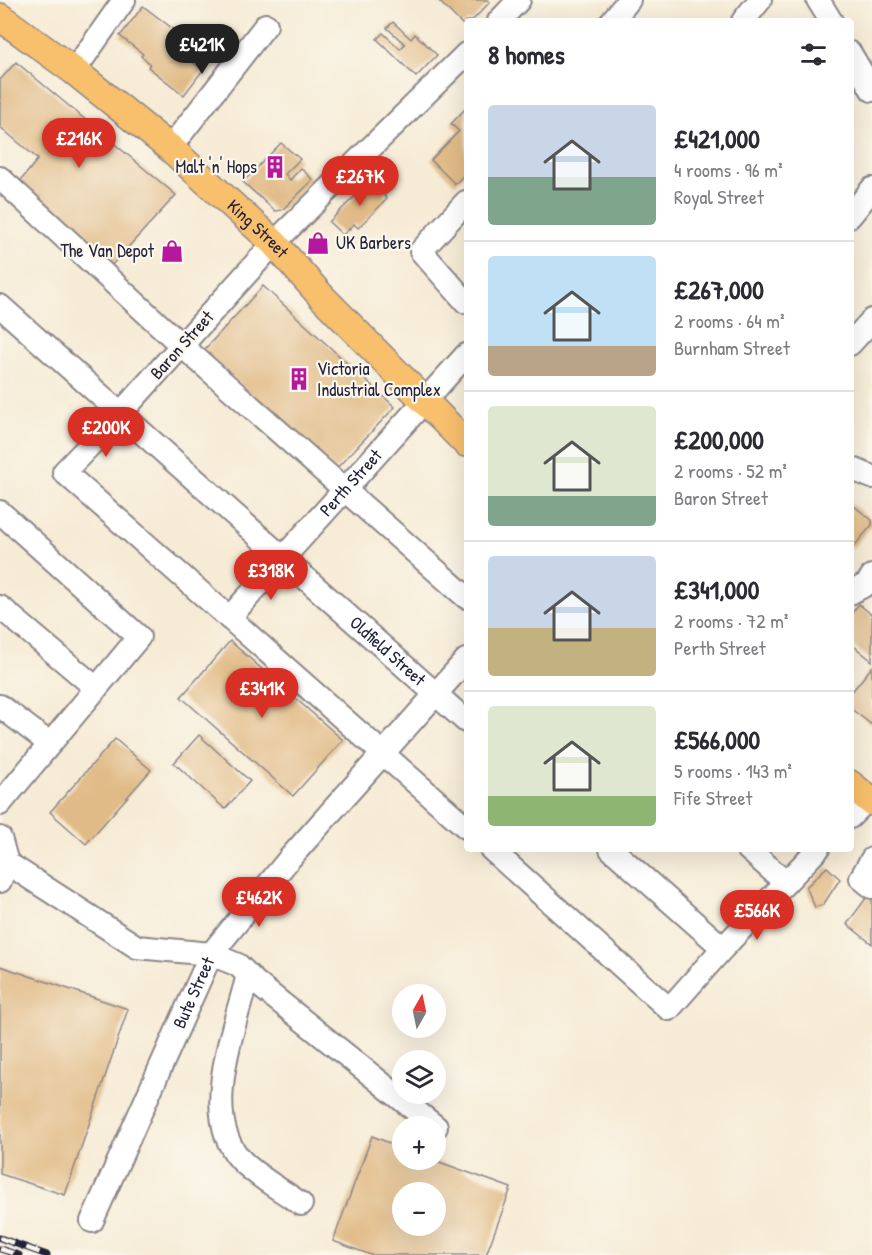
<!DOCTYPE html>
<html lang="en">
<head>
<meta charset="utf-8">
<style>
  :root { --surface:#fff; --page:#f7f7f7; --text:#2b2b33; --muted:#7c7c81; --line:#e1e1e2; --accent:#d93025 }
  body { margin:0; font-family:"Patrick Hand",sans-serif; background:var(--page); color:var(--text); height:100vh; display:flex; flex-direction:column; font-size:22px; white-space:nowrap }
  * { box-sizing:border-box; margin:0 }
  p { font-size:20px; color:var(--muted) }
  .icon { flex:none; width:33px; height:33px; fill:none; stroke:currentColor; stroke-width:2; stroke-linecap:round; stroke-linejoin:round }
  .map { position:relative; flex:1; overflow:hidden }
  .side { position:absolute; left:464px; top:18px; width:390px; height:834px; display:flex; flex-direction:column; background:var(--surface); border-radius:6px; box-shadow:0 6px 24px #0002 }
  .side>* { flex:none }
  .needle { width:39px; rotate:9deg }
  .fabs { position:absolute; left:392px; top:984px; display:grid; gap:12px }
  .fabs a { display:grid; place-items:center; width:54px; height:54px; border-radius:50%; background:var(--surface); box-shadow:0 6px 24px #0002; font-size:30px }
  .price { position:absolute; translate:-50% -51px; padding:0 14px; border-radius:21px; background:var(--accent); color:#fff; font-size:20px; line-height:39px; filter:drop-shadow(0 2px 3px #0008) }
  .price::after { content:''; position:absolute; left:50%; top:36px; width:18px; height:14px; margin-left:-9px; background:inherit; clip-path:polygon(0 0,100% 0,50% 100%) }
  .price.active { background:#222; color:#fff }
  ul { padding:0; list-style:none }
  li { display:flex; align-items:center; gap:18px; height:150px; padding:0 24px }
  li+li { border-top:2px solid var(--line) }
  li span { display:grid; place-items:center; flex:none; width:168px; height:120px; border-radius:6px; color:#555 }
  li>.icon { margin-inline-start:auto }
  span .icon { width:72px; height:72px; fill:#fffc; stroke-width:1 }
  li b { font-size:26px }
  h2 { display:flex; justify-content:space-between; align-items:center; height:72px; padding:0 24px; font-size:26px }
  .map>svg:first-child { display:block }
</style>
</head>
<body>
<div class="map">
<svg width="872" height="1255" viewBox="0 0 872 1255">
  <rect width="100%" height="100%" fill="#fbf7ec"/>
  <filter id="ink" filterUnits="userSpaceOnUse"><feTurbulence type="fractalNoise" baseFrequency=".0167" numOctaves="2"/><feDisplacementMap in="SourceGraphic" scale="12" xChannelSelector="R" yChannelSelector="G"/><feConvolveMatrix kernelMatrix="1 2 1 2 8 2 1 2 1" color-interpolation-filters="sRGB"/></filter>
  <filter id="wash" filterUnits="userSpaceOnUse"><feTurbulence type="fractalNoise" baseFrequency=".008" numOctaves="4" result="noise"/><feDisplacementMap in="SourceGraphic" scale="24" xChannelSelector="R" yChannelSelector="G"/><feGaussianBlur stdDeviation="1.35" result="paint"/><feColorMatrix in="noise" values="0 0 0 0 0 0 0 0 0 0 0 0 0 0 0 0 0 1.4 0 .05"/><feComposite in="paint" operator="in"/></filter>
  <g filter="url(#wash)">
    <rect width="100%" height="100%" fill="#f6ebd5"/>
    <g id="blocks">
      <path fill="#e1bb87" fill-rule="evenodd" d="M438,0H487L490,2L472,21H466V28Z
        M143,6L198,48L190,60L203,70L184,95L148,67L150,64L141,56L143,54L120,36Z
        M393,22L411,39L415,34L437,55L416,77L377,39L383,33L400,49L405,44L387,28Z
        M16,62L176,195L109,268L18,184L38,159L0,127V80Z
        M466,108V173L455,184L431,160L459,131L451,124Z
        M281,143L300,159L285,174L290,180L301,168L313,180L282,210L275,211L243,182Z
        M373,178L387,192L384,196L387,199L358,228L354,224L343,235L329,222Z
        M263,286L395,407L335,470L203,351Z
        M850,503L872,520V525L850,551Z
        M859,604L872,615V661L850,643V615Z
        M230,641L343,740L293,796L181,697Z
        M872,667V725L850,708V694Z
        M199,735L250,781L225,809L174,763Z
        M115,739L151,770L86,844L50,812Z
        M827,867L840,879L823,905L815,907L806,887Z
        M872,890V944L847,924Z
        M0,966L128,1009L65,1195L0,1174Z
        M372,1136L402,1148V1160H434L511,1188L486,1255H371L333,1241ZM402,1192H435V1226H402Z"/>
    </g>
  </g>
  <g filter="url(#ink)">
    <use href="#blocks" fill-opacity="0" stroke="#8c8688" stroke-width="1.5"/>
    <g fill="none" stroke-linecap="round" stroke-linejoin="round">
      <g stroke="#8c8688" stroke-width="26">
        <g id="minor">
          <path d="M818,0L831,21"/>
          <path d="M499,21L519,0"/>
          <path d="M612,21L629,0"/>
          <path d="M743,21L760,0"/>
          <path d="M850,53L872,90"/>
          <path d="M466,54L274,243L119,415L64,472L466,827"/>
          <path d="M74,71L124,0"/>
          <path d="M170,148L266,25"/>
          <path d="M0,178L181,345L466,597"/>
          <path d="M466,202L421,251L466,302"/>
          <path d="M850,216L872,189"/>
          <path id="s1" d="M0,306L466,721"/>
          <path d="M850,344L872,320"/>
          <path d="M850,468L872,477"/>
          <path d="M0,512L139,637L0,804"/>
          <path d="M850,593L867,584L872,576"/>
          <path d="M0,607L96,688"/>
          <path id="s2" d="M229,618L466,355"/>
          <path d="M0,706L50,744"/>
          <path d="M850,817L868,799"/>
          <path d="M0,838L7,863L0,881"/>
          <path d="M491,849L669,1009L723,948L818,849"/>
          <path d="M611,849L723,948"/>
          <path d="M748,849L785,882"/>
          <path d="M872,859L861,878L872,887"/>
          <path d="M7,863L137,947L211,954L238,965L255,982L436,1127"/>
          <path d="M248,975C235,1027 199,1116 241,1160C257,1177 282,1190 301,1204"/>
          <path id="s3" d="M92,1221L211,954L290,858L466,660"/>
        </g>
      </g>
      <g stroke="#8c8688" stroke-width="30">
        <g id="major">
          <path id="s4" d="M0,17L74,71L170,148L274,243L322,297L466,443"/>
          <path d="M850,784L872,802"/>
        </g>
      </g>
      <use href="#minor" stroke="#fff" stroke-width="22"/>
      <use href="#major" stroke="#f8bf6c" stroke-width="27"/>
      <g stroke="#22223b" stroke-width="7">
        <path id="rail" d="M0,1238L47,1255
          M0,1249L19,1255"/>
      </g>
      <use href="#rail" stroke="#fbf7ec" stroke-width="4.5" stroke-dasharray="14" stroke-linecap="butt"/>
    </g>
  </g>
  <defs>
    <g id="building-bare" transform="scale(1.8)"><path d="M-4-6H4V6H1V3H-1V6H-4ZM-2.5-4.3h1.7v1.8h-1.7ZM.8-4.3h1.7v1.8H.8ZM-2.5-1h1.7V.8h-1.7ZM.8-1h1.7V.8H.8Z" fill="#b5179e" stroke="#fbf7ec" stroke-width="2.5" paint-order="stroke"/></g>
    <g id="shop-bare" transform="scale(1.8)"><path d="M-5-2.5h2.3a2.7 3.5 0 0 1 5.4 0H5L5.5 6h-11ZM-1.5-2.5h3a1.5 2.3 0 0 0-3 0Z" fill="#b5179e" stroke="#fbf7ec" stroke-width="2.5" paint-order="stroke"/></g>
  </defs>
  <g fill-rule="evenodd">
    <use href="#building-bare" x="275" y="167"/>
    <use href="#shop-bare" x="318" y="243"/>
    <use href="#shop-bare" x="172" y="251"/>
    <use href="#building-bare" x="299" y="379"/>
  </g>
  <g text-anchor="middle" stroke-width="4.5" stroke-linejoin="round" paint-order="stroke">
    <g font-size="18" fill="#22223b" stroke="#fbf7ec" text-anchor="end">
      <text x="257" y="173">Malt 'n' Hops</text>
      <text x="336" y="249" text-anchor="start">UK Barbers</text>
      <text x="154" y="257">The Van Depot</text>
      <text x="317" y="375" text-anchor="start">Victoria<tspan x="317" dy="21">Industrial Complex</tspan></text>
    </g>
    <g font-size="18" fill="#22223b" stroke="#fbf7ec">
      <text dy="6" stroke="none"><textPath href="#s4" startOffset="334">King Street</textPath></text>
      <text transform="translate(182 345) rotate(-48)" y="6">Baron Street</text>
      <text dy="6" stroke="none"><textPath href="#s2" startOffset="182">Perth Street</textPath></text>
      <text dy="6" stroke="none"><textPath href="#s1" startOffset="519">Oldfield Street</textPath></text>
      <text dy="6" stroke="none"><textPath href="#s3" startOffset="250">Bute Street</textPath></text>
    </g>
  </g>
</svg>
<div class="fabs">
<a><svg class="needle" viewBox="-14 -14 28 28"><path d="M0-13l5 13h-10z" fill="#e53935"/><path d="M0 13l5-13h-10z" fill="#7c7c81"/></svg></a>
<a><svg class="icon" aria-label="layers" viewBox="0 0 24 24"><path d="M12 4l9 5-9 5-9-5zM3 14l9 5 9-5"/></svg></a>
<a>+</a>
<a>−</a>
</div>
<b class="price active" style="left:202px;top:75px">£421K</b>
<b class="price" style="left:79px;top:169px">£216K</b>
<b class="price" style="left:360px;top:207px">£267K</b>
<b class="price" style="left:106px;top:458px">£200K</b>
<b class="price" style="left:271px;top:601px">£318K</b>
<b class="price" style="left:262px;top:719px">£341K</b>
<b class="price" style="left:259px;top:928px">£462K</b>
<b class="price" style="left:757px;top:941px">£566K</b>
<section class="side">
<h2>8 homes<svg class="icon" aria-label="filters" viewBox="0 0 24 24"><path d="M4 7h16M4 17h16"/><circle cx="9" cy="7" r="2"/><circle cx="15" cy="17" r="2"/></svg></h2>
<ul>
<li><span style="background:linear-gradient(#c9d6e8 60%,#7fa58c 0)"><svg class="icon" aria-label="home" viewBox="0 0 24 24"><path d="M3 11l9-7 9 7M6 9v11h12V9"/></svg></span><div><b>£421,000</b><p>4 rooms · 96 m²</p><p>Royal Street</p></div></li>
<li><span style="background:linear-gradient(#bfe0f5 75%,#b9a48a 0)"><svg class="icon" aria-label="home" viewBox="0 0 24 24"><path d="M3 11l9-7 9 7M6 9v11h12V9"/></svg></span><div><b>£267,000</b><p>2 rooms · 64 m²</p><p>Burnham Street</p></div></li>
<li><span style="background:linear-gradient(#dfe7d0 75%,#7fa58c 0)"><svg class="icon" aria-label="home" viewBox="0 0 24 24"><path d="M3 11l9-7 9 7M6 9v11h12V9"/></svg></span><div><b>£200,000</b><p>2 rooms · 52 m²</p><p>Baron Street</p></div></li>
<li><span style="background:linear-gradient(#c9d6e8 60%,#c2b280 0)"><svg class="icon" aria-label="home" viewBox="0 0 24 24"><path d="M3 11l9-7 9 7M6 9v11h12V9"/></svg></span><div><b>£341,000</b><p>2 rooms · 72 m²</p><p>Perth Street</p></div></li>
<li><span style="background:linear-gradient(#dfe7d0 75%,#8fb573 0)"><svg class="icon" aria-label="home" viewBox="0 0 24 24"><path d="M3 11l9-7 9 7M6 9v11h12V9"/></svg></span><div><b>£566,000</b><p>5 rooms · 143 m²</p><p>Fife Street</p></div></li>
</ul>
</section>
</div>
</body>
</html>
